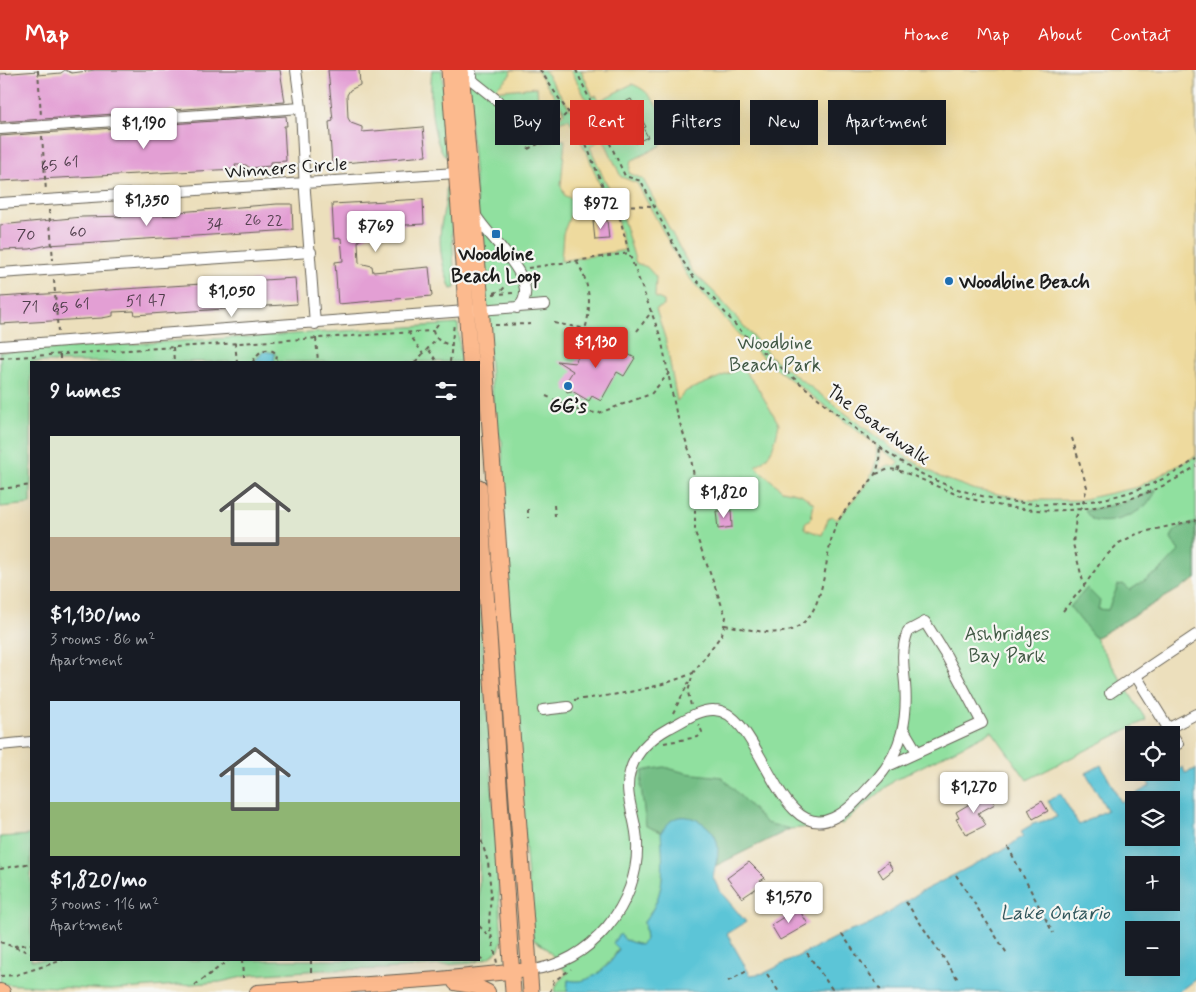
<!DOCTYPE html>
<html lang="en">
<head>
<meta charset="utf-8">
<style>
  :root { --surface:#171b24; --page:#242831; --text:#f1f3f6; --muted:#9ea1a6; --accent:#d93025 }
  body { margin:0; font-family:Mynerve,sans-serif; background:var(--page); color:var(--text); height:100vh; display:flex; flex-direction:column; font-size:19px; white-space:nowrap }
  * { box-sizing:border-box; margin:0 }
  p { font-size:16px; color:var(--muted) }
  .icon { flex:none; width:28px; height:28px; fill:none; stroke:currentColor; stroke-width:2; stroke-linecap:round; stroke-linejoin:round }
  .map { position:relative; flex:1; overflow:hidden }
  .panel { position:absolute; left:30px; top:291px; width:450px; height:600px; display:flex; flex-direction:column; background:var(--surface); border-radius:0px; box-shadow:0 5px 20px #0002 }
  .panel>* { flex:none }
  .hud { position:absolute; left:495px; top:30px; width:475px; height:45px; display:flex; gap:10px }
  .tools { position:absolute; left:1125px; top:656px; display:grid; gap:10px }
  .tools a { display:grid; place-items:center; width:55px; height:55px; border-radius:0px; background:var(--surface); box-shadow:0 5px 20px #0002; font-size:25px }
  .price { position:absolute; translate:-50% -42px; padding:0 11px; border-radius:5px; background:#fff; color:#222; font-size:16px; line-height:32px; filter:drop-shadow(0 1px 2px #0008) }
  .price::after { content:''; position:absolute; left:50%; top:30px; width:15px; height:11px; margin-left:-8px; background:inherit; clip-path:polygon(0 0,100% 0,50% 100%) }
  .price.current { background:var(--accent); color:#fff }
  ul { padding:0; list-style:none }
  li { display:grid; align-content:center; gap:10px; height:265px; padding:0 20px }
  li span { display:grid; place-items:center; height:155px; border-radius:0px; color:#555 }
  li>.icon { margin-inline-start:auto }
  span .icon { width:90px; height:90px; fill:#fffc; stroke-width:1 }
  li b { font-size:21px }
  h2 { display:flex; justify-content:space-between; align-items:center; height:60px; padding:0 20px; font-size:21px }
  .pill { padding:0 18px; border-radius:0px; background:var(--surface); box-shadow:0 5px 20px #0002; font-size:18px; line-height:45px }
  .pill.current { background:var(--accent); color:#fff }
  header { display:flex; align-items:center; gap:30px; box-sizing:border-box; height:70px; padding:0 25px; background:var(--accent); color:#fff }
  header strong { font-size:24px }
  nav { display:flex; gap:28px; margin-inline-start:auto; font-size:18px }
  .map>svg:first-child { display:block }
</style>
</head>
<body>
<header>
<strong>Map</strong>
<nav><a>Home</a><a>Map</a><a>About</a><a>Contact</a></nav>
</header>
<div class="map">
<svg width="1196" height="922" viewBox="0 0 1196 922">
  <rect width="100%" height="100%" fill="#f6f6f2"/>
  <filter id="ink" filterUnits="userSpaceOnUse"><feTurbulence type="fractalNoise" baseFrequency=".02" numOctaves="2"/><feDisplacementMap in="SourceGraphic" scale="10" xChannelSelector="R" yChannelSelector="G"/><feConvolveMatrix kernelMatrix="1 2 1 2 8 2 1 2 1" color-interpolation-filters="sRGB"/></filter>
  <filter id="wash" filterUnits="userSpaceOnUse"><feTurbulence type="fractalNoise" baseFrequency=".0096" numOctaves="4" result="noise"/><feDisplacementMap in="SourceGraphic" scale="20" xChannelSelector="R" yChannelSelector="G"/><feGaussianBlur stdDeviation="1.12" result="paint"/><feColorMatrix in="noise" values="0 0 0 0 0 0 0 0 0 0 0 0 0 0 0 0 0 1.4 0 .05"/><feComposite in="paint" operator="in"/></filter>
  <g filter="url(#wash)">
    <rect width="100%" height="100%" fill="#ecdfbc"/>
    <path fill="#90e09f" stroke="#567e5e" d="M432,0H442L447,81L446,87C431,71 429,22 432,0Z
      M474,0H1196V509L1095,568L1146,650L1027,710L992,661L895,710L842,754L790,759L715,796L663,791C663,816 659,833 644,852L646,869L640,875L625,870C612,888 596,918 568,910L567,922H554L558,912L567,903L546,878L533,869L507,553L502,371L495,358L467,13Z
      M446,117L450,122L455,218L451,219C443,199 438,178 441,156C443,143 447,131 446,117Z
      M458,254L461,292H31V434L0,437V282Z
      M479,512L502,871L499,879L490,887L472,893L384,899L321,900L251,905L220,912L110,920L0,914V767L31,765V890H479Z"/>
    <path fill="#74be86" stroke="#486d51" d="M1156,420C1150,440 1117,455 1096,451C1091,450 1088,445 1085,441L1123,433Z
      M1196,453V509L1095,568L1070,537L1087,518L1100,531L1098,539L1108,540L1118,515L1123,514L1130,520L1161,500L1179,481L1171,469C1173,457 1185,455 1196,453Z
      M664,697L686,703L722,707L766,753L790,759L715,796L718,788L673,749L661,762L646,756L641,716L643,701Z"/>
    <path fill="#eeda9e" stroke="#857b5d" d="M511,0H537L563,39L564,43L541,69L537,17L493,21L510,5Z
      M544,0H571L587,31L571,40Z
      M581,0H1196V386L1138,417L1079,430H1031L976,420L940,407L894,380L771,287L714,222L692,201L643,109L629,103L631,91L660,76L667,64C662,43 654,22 632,14L599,31L596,25L593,27Z
      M569,49L588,85L602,121L614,138L625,180L561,191L563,164L570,146L573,129L565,126L561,116L565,70L554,69L542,73L561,51Z
      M603,68L621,107L637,113L686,204L740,266L770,294L876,375C880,409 855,424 837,450L832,446L828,449L822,465L805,459V453L811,448L814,434L801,424L782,420L755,396C773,387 775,372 779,354L756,315L742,298L686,321L677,331L666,271L656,239L664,236V231L655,227L656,207L647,197L636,193L618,132L604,109L590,77Z
      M881,379L899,392L896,396L889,395L879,400Z"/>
    <path fill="#5cc5d7" stroke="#3c707a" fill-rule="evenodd" d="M264,281L275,283L274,292H254Z
      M1101,695L1121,732L1150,716L1143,703H1159L1163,708L1183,697L1185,703L1196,699V909L1178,922H567L568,910C590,916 610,896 619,879L613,873L620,864L625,870L640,875L646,869L644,852C667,823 663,797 661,762C664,758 668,753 672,750C686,740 711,754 716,769C721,782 715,795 713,807L719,820L746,852L727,864L750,905L765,903L842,864L871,854L919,823L1008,777L1023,766L1021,761L1033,754L1057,747L1048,731L1060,723L1079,755L1107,740L1086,703ZM1134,730H1171V768H1134ZM1134,795H1171V832H1134ZM1134,860H1171V898H1134Z"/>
    <g id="blocks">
      <path fill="#e39fd4" d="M65,0L72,3L95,0H280L285,32L0,52V4L38,1V5L61,3Z
        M328,0H359L360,15L350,20L347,25L348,48L351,53L362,57V62L423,57L426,86L332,94L329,52L333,51Z
        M631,29L646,57L643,58L648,67L635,73L617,36Z
        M286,46L287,56H284L286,91L270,92V96L250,98L246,95H235L236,99L0,111V66Z
        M423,129L424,154L370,157L371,164L358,171L359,193L372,196L373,202L429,197L432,226L338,234L335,192L343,191L341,168L334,169L332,134Z
        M277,134H292L293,160L48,175L30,179L0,180V155L82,147L178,145V142Z
        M607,150L609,169L595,170L593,151Z
        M295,208L297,234L135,245L134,241L113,242V246L102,248L0,254V227Z
        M588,265L617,282L619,279L635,288L624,306L617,302L601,331L592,326L589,331L572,321L567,322L564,315L573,301L557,291L575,293Z
        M731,440L732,457L718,459L716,441Z
        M988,723L995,734L978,743L986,755L966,765L956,749L959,748L956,742Z
        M1042,731L1048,741L1033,749L1028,739Z
        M749,792L765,808L760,811L763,814L742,828L727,808Z
        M888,792L893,800L883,808L878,800Z
        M798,838L808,854L780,870L771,855Z"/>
    </g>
  </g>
  <g filter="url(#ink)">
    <use href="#blocks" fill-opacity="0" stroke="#656054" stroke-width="1"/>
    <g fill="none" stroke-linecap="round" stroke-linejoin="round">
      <g stroke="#656054" stroke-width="12">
        <path id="minor" d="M296,0L301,38L305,122L315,254
          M470,0L473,11L498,31
          M0,59L301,38
          M0,133L456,103
          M475,144C486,166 547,215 517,238
          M0,203L311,182
          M0,276L545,235
          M1136,606L1178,674
          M1110,623L1196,565
          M543,640L568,637
          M1169,658L1196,644
          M904,660L917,682
          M0,675L31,672
          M529,900C590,895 640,833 637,773C637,750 623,725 630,702C635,682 651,668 669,658C682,652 699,639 714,640C760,640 777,775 833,748C851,740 864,722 878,708C902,680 908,649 905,613C903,594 901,579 908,561L925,552L947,587L982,653L888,696"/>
      </g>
      <g stroke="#656054" stroke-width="16">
        <path id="major" d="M455,913L478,917L488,922
          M0,921L3,922
          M257,922L439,909L529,900"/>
      </g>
      <g stroke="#656054" stroke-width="17">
        <path id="highway" d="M449,0L470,292
          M461,0L480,221L531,922
          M479,417L513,922"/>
      </g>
      <path stroke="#656054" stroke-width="2" stroke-dasharray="4 4" stroke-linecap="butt" d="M38,0L41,46
        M540,0L568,42L585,72L604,119L618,140L629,183L661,268L676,342L690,383L695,412V462L726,547L722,564L693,603L688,622L691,636
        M576,0L625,106L641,111C657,141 673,178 692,205C697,212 704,218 709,224C721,237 732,252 744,264C761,282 782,298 801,314C836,343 886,386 926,406C1011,447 1118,445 1196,389
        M42,66L46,121
        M585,72L629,53
        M528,79L538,74L568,42L590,31
        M615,135L655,136
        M49,140L53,190
        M528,198L629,183
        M54,210L58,262
        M494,223L502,220L512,210
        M493,224L515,223
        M554,253L582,258L586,256C592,233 589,212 577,192
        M438,254L433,261C435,271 444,273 453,276
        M495,255L533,254
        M637,261L652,241
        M408,262L423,284
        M316,268L318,292
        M235,273L237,292
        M173,277L174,292
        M429,280L437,292
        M60,285V292
        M0,288L433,261
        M253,292C257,282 267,275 277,284L276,292
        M415,292L437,269
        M450,292L454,253
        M546,326L582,342L599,343L651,324L669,303
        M1072,368L1087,417L1083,433L1076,447L1073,474L1084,515
        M897,400L901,391
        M876,404L889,399L897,400C920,407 941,420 965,427C1042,451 1129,444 1196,396
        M0,419L31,415
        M554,435L555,446
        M528,439V448
        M1063,541L1084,516L1103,489L1119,473L1139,463L1196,450
        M725,555C743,558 764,564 782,562C830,556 821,486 837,453C847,434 869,418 876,402C880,394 879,384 880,375
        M574,630C615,625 654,620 693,603
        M673,643L689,612
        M664,673L698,667L702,662L699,654
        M479,763L488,792L491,823L489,854L497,893
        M1008,777L1053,863
        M0,799L31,793
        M956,805L1008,885
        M906,832L959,911
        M479,856L492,869
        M842,864L882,922
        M0,872L31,883
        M14,876L31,874
        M807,883L834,922
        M479,888L485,892
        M242,890L243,908
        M311,902V890
        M767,904L779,922
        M0,906L16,905L63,890
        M728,911L747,901
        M195,915L229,890
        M550,922L554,911L571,899"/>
      <use href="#minor" stroke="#fff" stroke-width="10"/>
      <use href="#major" stroke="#fcba8e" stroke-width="14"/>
      <use href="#highway" stroke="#fcba8e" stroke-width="15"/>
    </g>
  </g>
  <g fill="#1f6fb2" stroke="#f6f6f2" stroke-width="2">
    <rect x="491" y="159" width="10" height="10" rx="2.5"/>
    <circle cx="949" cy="211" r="5"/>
    <circle cx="568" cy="316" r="5"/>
  </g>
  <g text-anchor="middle" stroke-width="4.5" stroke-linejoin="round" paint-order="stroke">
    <g font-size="16" fill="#4e3d4a">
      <text x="71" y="97">61</text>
      <text x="49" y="101">65</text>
      <text x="253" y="155">26</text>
      <text x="275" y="156">22</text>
      <text x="215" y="159">34</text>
      <text x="78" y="167">60</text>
      <text x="26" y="170">70</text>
      <text x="157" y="235">47</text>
      <text x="134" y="236">51</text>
      <text x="82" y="239">61</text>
      <text x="30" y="242">71</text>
      <text x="60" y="243">65</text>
    </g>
    <g font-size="19" fill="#1c1c1c" stroke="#f6f6f2">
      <text transform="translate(286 97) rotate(-4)" y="7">Winners Circle</text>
      <text transform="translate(879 354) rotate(36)" y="7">The Boardwalk</text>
    </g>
    <g font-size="19" font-weight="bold" fill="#1c1c1c" stroke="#f6f6f2">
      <text x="496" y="190">Woodbine<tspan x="496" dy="22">Beach Loop</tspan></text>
      <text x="959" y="218" text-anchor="start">Woodbine Beach</text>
      <text x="568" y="342">GG’s</text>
    </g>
    <g font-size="19" fill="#3f5743" stroke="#f6f6f2">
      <text x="775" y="279">Woodbine<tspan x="775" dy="22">Beach Park</tspan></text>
      <text x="1007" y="570">Ashbridges<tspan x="1007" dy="22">Bay Park</tspan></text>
    </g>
    <g font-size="20" font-style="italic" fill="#32575d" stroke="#f6f6f2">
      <text x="1055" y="849">Lake Ontario</text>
    </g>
  </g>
</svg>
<div class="tools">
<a><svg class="icon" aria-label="locate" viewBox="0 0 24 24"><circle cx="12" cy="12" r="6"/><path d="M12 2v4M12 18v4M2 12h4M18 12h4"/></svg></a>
<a><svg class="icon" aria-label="layers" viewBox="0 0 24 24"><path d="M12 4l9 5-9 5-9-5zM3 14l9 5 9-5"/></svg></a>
<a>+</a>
<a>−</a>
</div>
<b class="price" style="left:144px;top:80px">$1,190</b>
<b class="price" style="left:147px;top:157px">$1,350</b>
<b class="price" style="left:601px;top:160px">$972</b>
<b class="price" style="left:376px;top:183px">$769</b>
<b class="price" style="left:232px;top:248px">$1,050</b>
<b class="price current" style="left:596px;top:299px">$1,130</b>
<b class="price" style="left:724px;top:449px">$1,820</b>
<b class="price" style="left:974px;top:744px">$1,270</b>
<b class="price" style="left:789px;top:854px">$1,570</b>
<div class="hud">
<a class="pill">Buy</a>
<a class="pill current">Rent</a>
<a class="pill">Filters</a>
<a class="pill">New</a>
<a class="pill">Apartment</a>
</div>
<section class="panel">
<h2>9 homes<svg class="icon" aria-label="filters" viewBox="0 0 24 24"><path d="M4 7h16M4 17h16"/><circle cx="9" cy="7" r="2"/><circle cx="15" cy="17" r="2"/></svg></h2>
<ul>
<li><span style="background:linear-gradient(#dfe7d0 65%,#b9a48a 0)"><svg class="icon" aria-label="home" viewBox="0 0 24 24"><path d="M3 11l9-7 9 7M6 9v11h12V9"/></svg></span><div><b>$1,130/mo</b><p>3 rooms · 86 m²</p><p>Apartment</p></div></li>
<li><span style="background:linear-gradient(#bfe0f5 65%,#8fb573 0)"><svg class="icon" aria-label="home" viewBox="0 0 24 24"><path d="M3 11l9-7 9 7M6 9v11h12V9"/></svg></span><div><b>$1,820/mo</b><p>3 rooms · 116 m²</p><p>Apartment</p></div></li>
</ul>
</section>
</div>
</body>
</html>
